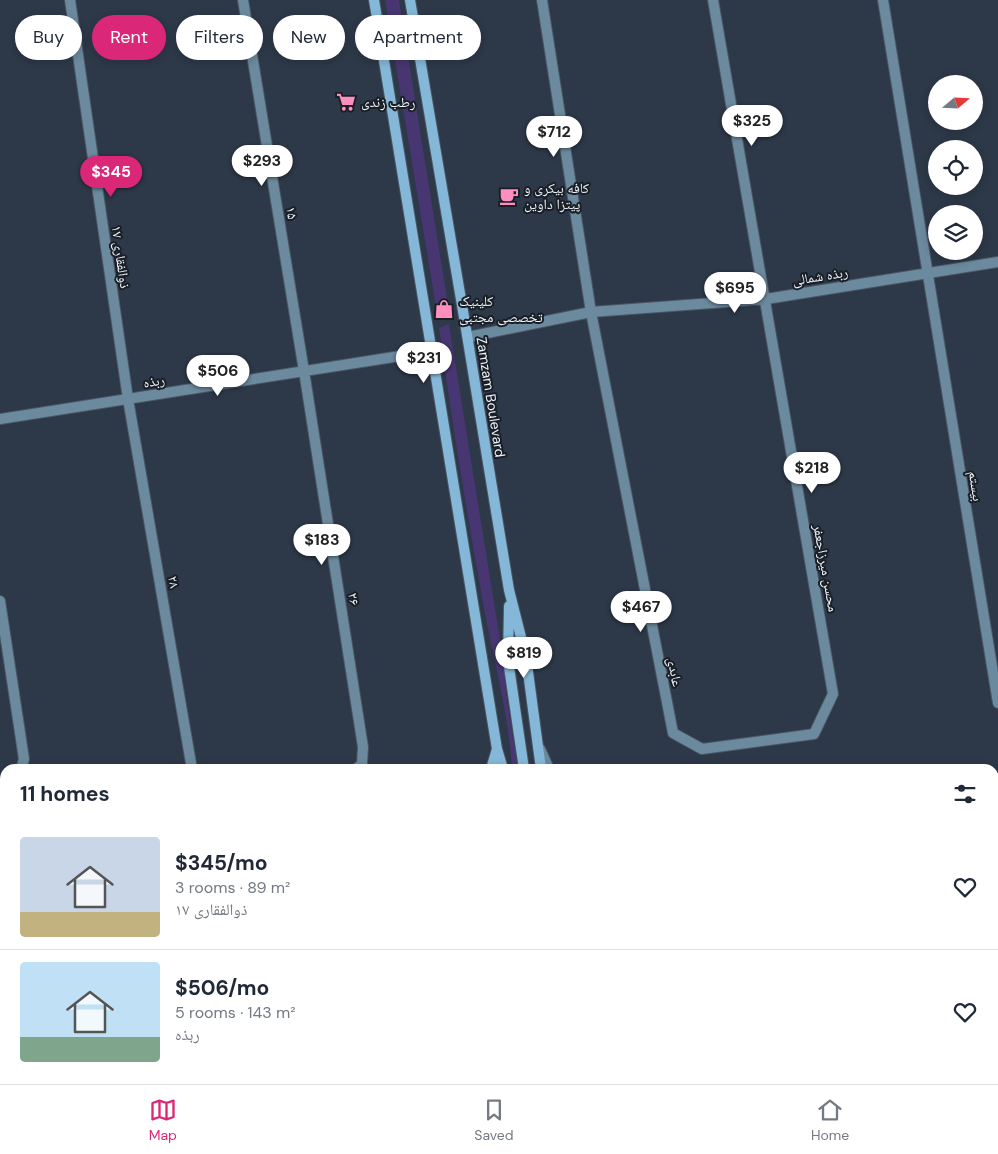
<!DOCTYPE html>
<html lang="en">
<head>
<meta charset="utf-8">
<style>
  :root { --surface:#fff; --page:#f2f2f3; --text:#1f2937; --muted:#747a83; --line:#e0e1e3; --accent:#db2777 }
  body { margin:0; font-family:"DM Sans","Noto Naskh Arabic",sans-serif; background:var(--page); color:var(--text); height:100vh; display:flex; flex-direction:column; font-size:19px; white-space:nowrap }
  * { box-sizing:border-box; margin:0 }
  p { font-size:16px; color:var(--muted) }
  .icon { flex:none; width:28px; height:28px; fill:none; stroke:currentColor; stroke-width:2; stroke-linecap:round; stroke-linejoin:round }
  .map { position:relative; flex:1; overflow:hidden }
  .drawer { position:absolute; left:0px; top:764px; width:999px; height:321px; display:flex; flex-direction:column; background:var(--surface); border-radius:15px 15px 0 0; box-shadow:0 2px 8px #0003 }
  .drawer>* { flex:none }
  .top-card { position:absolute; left:15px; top:15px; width:500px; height:45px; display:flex; gap:10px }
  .needle { width:32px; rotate:71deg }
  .buttons { position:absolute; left:928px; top:75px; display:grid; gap:10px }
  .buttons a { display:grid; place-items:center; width:55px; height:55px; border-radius:50%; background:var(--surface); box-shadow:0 2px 8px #0003; font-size:25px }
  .price { position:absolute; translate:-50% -42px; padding:0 11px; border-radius:18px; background:#fff; color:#222; font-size:16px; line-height:32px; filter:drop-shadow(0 1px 2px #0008) }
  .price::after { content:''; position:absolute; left:50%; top:30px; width:15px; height:11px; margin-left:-8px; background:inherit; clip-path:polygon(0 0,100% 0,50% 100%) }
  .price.current { background:var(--accent); color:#fff }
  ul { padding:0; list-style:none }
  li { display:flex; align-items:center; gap:15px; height:125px; padding:0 20px }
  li+li { border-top:1px solid var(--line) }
  li span { display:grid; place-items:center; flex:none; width:140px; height:100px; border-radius:5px; color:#555 }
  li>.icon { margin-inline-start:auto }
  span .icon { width:60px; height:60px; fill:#fffc; stroke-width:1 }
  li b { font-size:21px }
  h2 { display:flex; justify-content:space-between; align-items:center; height:60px; padding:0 20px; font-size:21px }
  .tag { padding:0 18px; border-radius:22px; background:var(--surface); box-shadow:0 2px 8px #0003; font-size:18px; line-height:45px }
  .tag.current { background:var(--accent); color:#fff }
  .dock { display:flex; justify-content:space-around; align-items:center; height:70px; border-top:1px solid var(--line); background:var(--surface); font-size:14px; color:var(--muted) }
  .dock a { display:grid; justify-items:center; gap:2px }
  .dock .current { color:var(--accent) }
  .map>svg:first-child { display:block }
</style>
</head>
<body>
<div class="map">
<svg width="998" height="1084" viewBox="0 0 998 1084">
  <rect width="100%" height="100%" fill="#2d3848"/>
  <path fill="#483672" d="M385,0H399L450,317L438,319Z
    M449,324L503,658L506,692L518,769H512C509,715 494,662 484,608C467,515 452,421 439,328Z"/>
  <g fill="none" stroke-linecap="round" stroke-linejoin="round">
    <g stroke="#4b5665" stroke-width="11">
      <path id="service" d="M994,865H998
        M994,883H998
        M0,922H5"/>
    </g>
    <g stroke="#4b5665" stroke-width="12">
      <path id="minor" d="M70,0L128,399L192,769
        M243,0L304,371L363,747L362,764L356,769
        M542,0L591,312L673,733L702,749L814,734L833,694L713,0
        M883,0L998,703
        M468,337L591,312L766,299L998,262
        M0,419L432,351
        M0,601L24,759L21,769
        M540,749L549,769
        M994,785H998
        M0,786L5,785
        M0,844H5
        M17,1080V1084
        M169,1080V1084
        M328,1080V1084
        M493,1080V1084
        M654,1080V1084
        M818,1080V1084
        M978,1080V1084"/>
    </g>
    <g stroke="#4b5665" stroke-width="12">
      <path id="secondary" d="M374,0L497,749L491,769
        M410,0L464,317L509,590L526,657L541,769
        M509,606L508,660L524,769
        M497,749L503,769"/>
    </g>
    <g stroke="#4b5665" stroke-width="16">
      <path id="trunk" d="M994,845H998
        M0,900H5
        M994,917H998
        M0,972H5"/>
    </g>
    <use href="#service" stroke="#6b8a9e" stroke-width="9"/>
    <use href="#minor" stroke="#6b8a9e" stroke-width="10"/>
    <use href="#secondary" stroke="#85b8d8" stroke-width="10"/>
    <use href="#trunk" stroke="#c5e6fc" stroke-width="14"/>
  </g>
  <defs>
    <g id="supermarket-bare" transform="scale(1.5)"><path d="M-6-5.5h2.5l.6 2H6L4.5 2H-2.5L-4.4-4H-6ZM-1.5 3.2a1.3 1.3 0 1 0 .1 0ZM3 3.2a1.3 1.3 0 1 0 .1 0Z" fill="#fe8ebd" stroke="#1a1f26" stroke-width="2.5" paint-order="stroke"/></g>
    <g id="cafe-bare" transform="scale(1.5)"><path d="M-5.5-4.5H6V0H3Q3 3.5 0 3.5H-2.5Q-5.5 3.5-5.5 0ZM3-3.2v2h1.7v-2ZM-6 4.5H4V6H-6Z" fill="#fe8ebd" stroke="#1a1f26" stroke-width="2.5" paint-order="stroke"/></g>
    <g id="shop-bare" transform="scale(1.5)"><path d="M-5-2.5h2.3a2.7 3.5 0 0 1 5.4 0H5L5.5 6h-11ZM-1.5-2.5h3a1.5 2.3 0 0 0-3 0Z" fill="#fe8ebd" stroke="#1a1f26" stroke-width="2.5" paint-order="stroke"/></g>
  </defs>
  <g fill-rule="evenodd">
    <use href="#supermarket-bare" x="346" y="102"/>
    <use href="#cafe-bare" x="509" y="196"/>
    <use href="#shop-bare" x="444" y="309"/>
  </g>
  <g text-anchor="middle" stroke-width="4" stroke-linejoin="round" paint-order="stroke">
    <g font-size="14" fill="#ebf2fc" stroke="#1a1f26" text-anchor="start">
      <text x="361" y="107">رطب زندی</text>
      <text x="524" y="193">کافه بیکری و<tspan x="524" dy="16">پیتزا داوین</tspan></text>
      <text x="459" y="306">کلینیک<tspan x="459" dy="16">تخصصی مجتبی</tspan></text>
    </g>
    <g font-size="14" fill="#ebf2fc" stroke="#1a1f26">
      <text transform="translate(292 213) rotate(81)" y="5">۱۵</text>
      <text transform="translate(121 257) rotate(82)" y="5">ذوالفقاری ۱۷</text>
      <text transform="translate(820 276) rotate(-9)" y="5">ربذه شمالی</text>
      <text transform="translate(154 381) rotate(-9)" y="5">ربذه</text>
      <text transform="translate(491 397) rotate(81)" y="5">Zamzam Boulevard</text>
      <text transform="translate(976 486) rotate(81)" y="5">بیستم</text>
      <text transform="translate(826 568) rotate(80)" y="5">محسن میرزاجعفر</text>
      <text transform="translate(174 582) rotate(80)" y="5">۲۸</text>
      <text transform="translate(354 599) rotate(81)" y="5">۲۶</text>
      <text transform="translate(675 672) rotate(79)" y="5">عابدی</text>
    </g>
  </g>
</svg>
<div class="buttons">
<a><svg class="needle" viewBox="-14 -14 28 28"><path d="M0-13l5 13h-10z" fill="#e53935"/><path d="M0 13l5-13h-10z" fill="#747a83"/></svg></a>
<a><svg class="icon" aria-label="locate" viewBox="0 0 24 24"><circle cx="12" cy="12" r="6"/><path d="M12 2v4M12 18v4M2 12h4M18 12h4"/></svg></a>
<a><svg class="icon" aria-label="layers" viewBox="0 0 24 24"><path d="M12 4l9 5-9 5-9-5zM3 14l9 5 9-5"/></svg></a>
</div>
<b class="price" style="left:752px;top:147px">$325</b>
<b class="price" style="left:554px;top:158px">$712</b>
<b class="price" style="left:262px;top:187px">$293</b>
<b class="price current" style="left:111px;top:198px">$345</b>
<b class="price" style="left:735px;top:314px">$695</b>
<b class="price" style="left:424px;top:384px">$231</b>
<b class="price" style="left:218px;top:397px">$506</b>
<b class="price" style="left:812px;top:494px">$218</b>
<b class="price" style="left:322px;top:566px">$183</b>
<b class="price" style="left:641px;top:633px">$467</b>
<b class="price" style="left:524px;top:679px">$819</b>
<div class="top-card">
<a class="tag">Buy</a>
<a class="tag current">Rent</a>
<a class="tag">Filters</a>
<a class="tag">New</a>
<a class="tag">Apartment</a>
</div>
<section class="drawer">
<h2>11 homes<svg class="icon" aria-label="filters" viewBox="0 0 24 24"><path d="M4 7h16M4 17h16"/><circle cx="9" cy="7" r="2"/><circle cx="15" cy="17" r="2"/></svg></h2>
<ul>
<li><span style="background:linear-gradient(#c9d6e8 75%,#c2b280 0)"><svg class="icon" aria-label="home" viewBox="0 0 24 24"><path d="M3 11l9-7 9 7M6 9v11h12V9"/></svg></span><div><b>$345/mo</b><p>3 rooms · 89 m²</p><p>ذوالفقاری ۱۷</p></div><svg class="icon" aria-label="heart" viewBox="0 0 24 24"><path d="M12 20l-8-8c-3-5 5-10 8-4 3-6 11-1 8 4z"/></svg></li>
<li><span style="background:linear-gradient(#bfe0f5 75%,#7fa58c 0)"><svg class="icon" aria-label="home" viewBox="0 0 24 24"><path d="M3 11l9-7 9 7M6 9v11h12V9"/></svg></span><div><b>$506/mo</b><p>5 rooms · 143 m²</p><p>ربذه</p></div><svg class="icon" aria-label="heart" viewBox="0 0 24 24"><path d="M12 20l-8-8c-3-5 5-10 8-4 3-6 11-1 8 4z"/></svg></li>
</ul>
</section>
</div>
<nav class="dock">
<a class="current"><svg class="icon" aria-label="map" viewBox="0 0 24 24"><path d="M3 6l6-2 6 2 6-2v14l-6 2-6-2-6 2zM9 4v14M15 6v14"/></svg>Map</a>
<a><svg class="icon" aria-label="saved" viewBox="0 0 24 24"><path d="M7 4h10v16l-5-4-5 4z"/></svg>Saved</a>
<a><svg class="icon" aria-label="home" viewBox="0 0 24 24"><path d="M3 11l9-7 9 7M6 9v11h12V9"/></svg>Home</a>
</nav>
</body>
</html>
